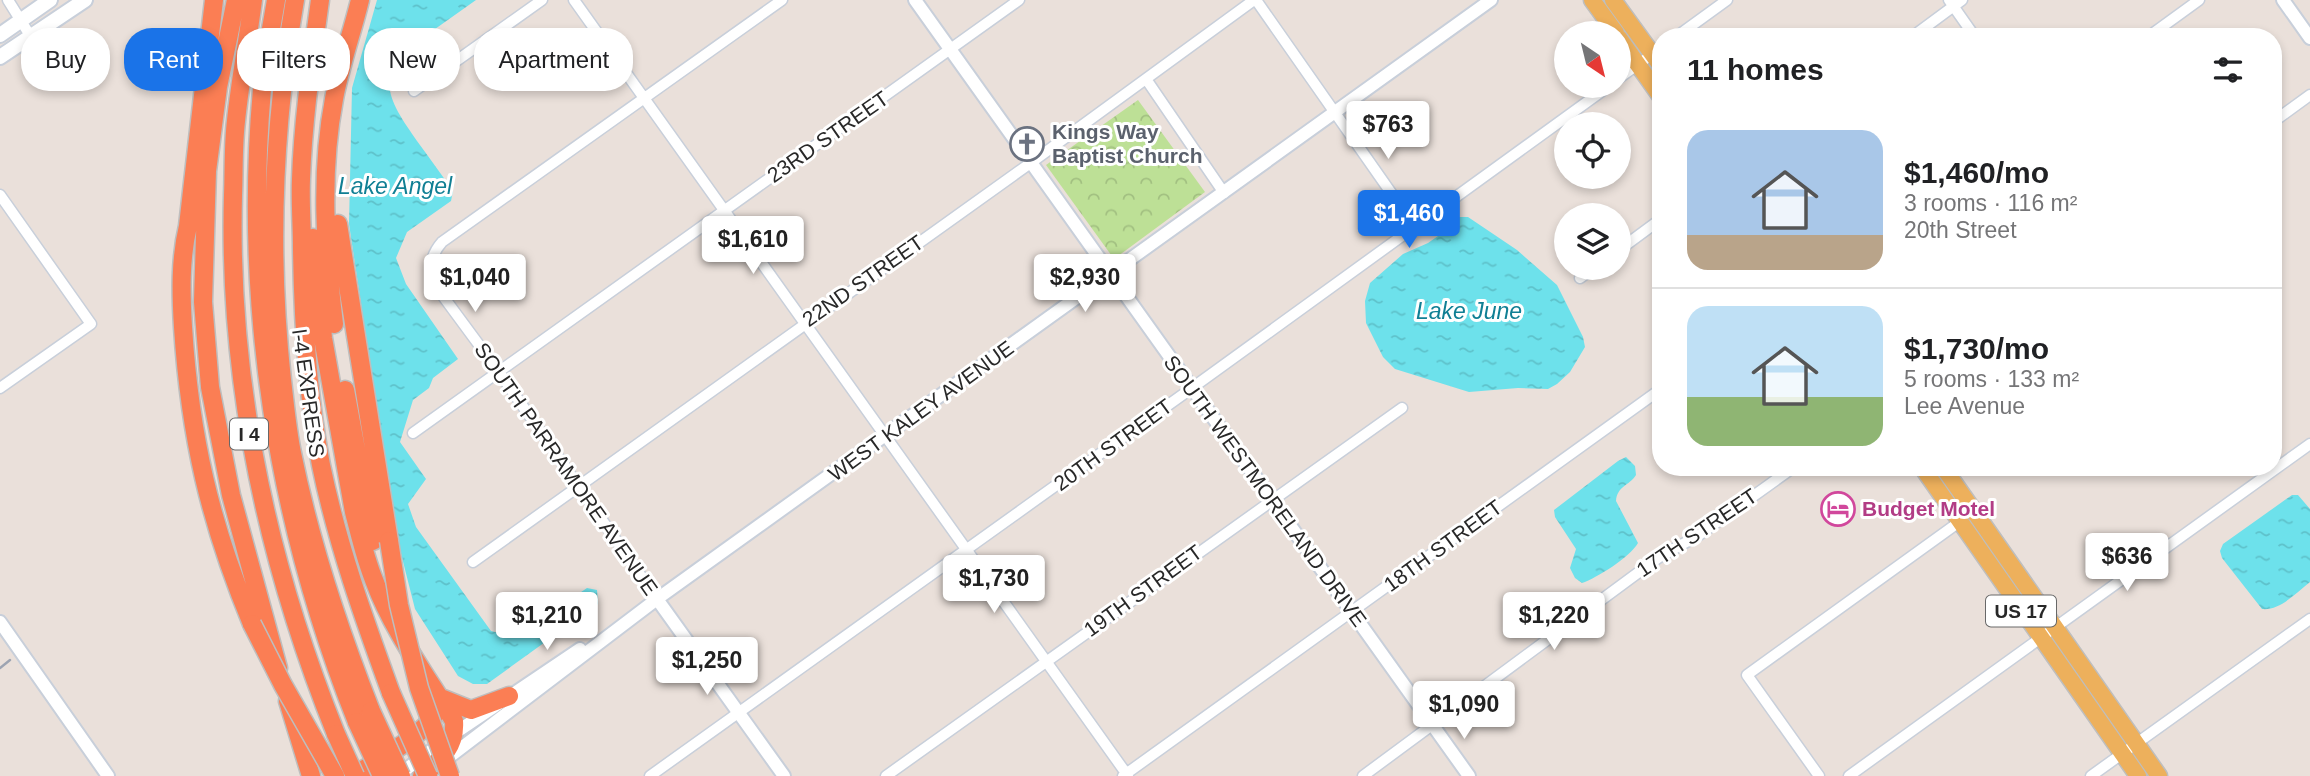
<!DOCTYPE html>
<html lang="en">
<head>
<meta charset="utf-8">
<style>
  :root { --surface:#fff; --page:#f6f6f6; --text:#202124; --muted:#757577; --line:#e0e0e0; --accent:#1a73e8 }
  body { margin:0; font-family:Arial,sans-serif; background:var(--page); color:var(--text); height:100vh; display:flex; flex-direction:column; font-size:26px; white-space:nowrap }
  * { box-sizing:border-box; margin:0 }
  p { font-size:23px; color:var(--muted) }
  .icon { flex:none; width:38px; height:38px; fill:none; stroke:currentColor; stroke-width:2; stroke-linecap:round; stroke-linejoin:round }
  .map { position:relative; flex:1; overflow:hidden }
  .drawer { position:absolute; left:1652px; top:28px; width:630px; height:448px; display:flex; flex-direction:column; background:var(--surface); border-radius:28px; box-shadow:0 4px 10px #0003 }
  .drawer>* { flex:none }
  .top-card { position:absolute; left:21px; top:28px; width:665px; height:63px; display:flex; gap:14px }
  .needle { width:46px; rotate:145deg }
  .controls { position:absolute; left:1554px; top:21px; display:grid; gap:14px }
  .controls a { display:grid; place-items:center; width:77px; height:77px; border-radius:50%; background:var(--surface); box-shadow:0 4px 10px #0003; font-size:35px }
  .price { position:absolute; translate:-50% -60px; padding:0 16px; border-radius:7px; background:#fff; color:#222; font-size:23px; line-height:46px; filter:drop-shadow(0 2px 4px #0008) }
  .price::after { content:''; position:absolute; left:50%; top:42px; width:21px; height:16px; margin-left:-10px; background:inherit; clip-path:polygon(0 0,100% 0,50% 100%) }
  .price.selected { background:var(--accent); color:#fff }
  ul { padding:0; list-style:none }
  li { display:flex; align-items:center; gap:21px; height:175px; padding:0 35px }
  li+li { border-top:2px solid var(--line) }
  li span { display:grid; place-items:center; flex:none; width:196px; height:140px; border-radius:21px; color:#555 }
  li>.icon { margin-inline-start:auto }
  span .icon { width:84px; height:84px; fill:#fffc; stroke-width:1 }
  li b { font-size:30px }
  h2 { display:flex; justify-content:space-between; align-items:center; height:84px; padding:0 35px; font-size:30px }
  .chip { padding:0 24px; border-radius:28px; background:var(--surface); box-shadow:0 4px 10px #0003; font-size:24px; line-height:63px }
  .chip.selected { background:var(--accent); color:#fff }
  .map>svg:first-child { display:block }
</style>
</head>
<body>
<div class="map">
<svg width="2310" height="776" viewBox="0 0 2310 776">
  <defs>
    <pattern id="park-crowns" width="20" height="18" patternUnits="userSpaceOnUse" patternTransform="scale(1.75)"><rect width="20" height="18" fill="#bde096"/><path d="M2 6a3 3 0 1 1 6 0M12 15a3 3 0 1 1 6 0" fill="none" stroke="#a2c081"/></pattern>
    <pattern id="water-ripples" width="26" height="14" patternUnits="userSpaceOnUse" patternTransform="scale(1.75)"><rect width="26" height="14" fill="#6de1eb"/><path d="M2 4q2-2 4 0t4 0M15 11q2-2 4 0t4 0" fill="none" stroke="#5ec1ca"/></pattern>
  </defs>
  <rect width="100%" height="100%" fill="#eae0da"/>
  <path fill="url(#park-crowns)" d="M1138,100L1205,192L1114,259L1046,165Z"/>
  <path fill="url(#water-ripples)" d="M377,0H476L397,56C377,88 399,114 417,141C429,157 441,174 453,191L451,201L407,232L396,258L406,284L458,359L433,378L429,388L413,400L400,442L426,479L408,504L416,527L491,631L515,637L587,588L597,590L598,604L487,684H473L458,676L415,609L395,530L349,224L352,88Z
    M1457,217H1468L1517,250L1557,285L1583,337L1585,347L1570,372L1557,384L1548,389L1518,388L1469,392L1395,369L1383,357L1366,323L1365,301L1370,283L1403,254L1428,243L1438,236L1444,226Z
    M1626,457L1635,466L1636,475C1629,486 1617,486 1616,501L1638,543C1630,557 1597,578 1582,583L1575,578L1570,568L1576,549L1555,517L1554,510L1618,461Z
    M2292,495H2298L2310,509V582C2297,592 2280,611 2262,609L2222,558L2220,551L2223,544Z"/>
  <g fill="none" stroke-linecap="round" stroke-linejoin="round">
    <g stroke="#c8cfda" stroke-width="13">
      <path id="minor" d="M8,0L31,37
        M574,0L1128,776
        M1256,0L1415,227
        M1949,0L1975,37
        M1676,37L1727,0
        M1912,37L1962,0
        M2148,37L2199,0
        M1619,78L1661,48
        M1146,79L1224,193
        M414,91L542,0
        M2273,122L2310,95
        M0,195L91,324L0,388
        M1619,250L1661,219
        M1580,278L1594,268
        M413,433L1019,0
        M473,562L1032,162L1254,0
        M657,599L499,372L437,288C429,270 429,257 442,242L782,0
        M650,776L1192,388L1609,86
        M886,776L1402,408
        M1123,776L1661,389
        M1363,776L1658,558L1699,535L1794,467
        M1819,776L1747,675L1962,520
        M1849,776L2310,444
        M2091,776L2310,619"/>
    </g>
    <g stroke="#c8cfda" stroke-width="16">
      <path id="tertiary" d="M915,0L1469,776
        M2283,0L2310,38
        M657,599L784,776
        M0,622L108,776
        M444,761L657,599L1491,0
        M397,776L455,733L580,649"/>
    </g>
    <g stroke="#c8cfda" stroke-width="18">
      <path id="secondary" d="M0,35L50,0
        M0,57L85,0"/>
    </g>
    <g stroke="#bebebe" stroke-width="19">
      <path id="primary" d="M1592,0L1616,33
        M1613,0L1661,66
        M1619,38L1661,97
        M1922,467L2138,776
        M1943,467L2159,776"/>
    </g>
    <g stroke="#bebebe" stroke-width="21">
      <path id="motorway" d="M214,0L188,226C180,259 181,294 183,327C190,437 210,523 252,624
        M236,0L218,87L207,171L203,302L210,387L231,495L278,668
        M253,0C248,40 240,81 236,121C233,146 234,171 233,195C228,381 267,562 336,734
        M276,0C271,30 265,59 262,89C243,304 277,522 357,722
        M295,0C273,126 268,252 282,380C285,404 287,429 292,453C310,542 338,627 371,711
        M320,0C312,59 303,119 301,179C300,202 302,226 302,248C303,321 307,394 321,465C337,543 364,619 391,693
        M338,224L389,541
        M313,238L323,338L354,512C360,535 365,558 374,580C393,631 426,675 454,721C456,747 440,760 422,776
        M334,324C325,251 320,172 334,99C340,66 352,33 360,0
        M345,390L373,541
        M441,698L471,710L509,696
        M288,701L311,776
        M354,776C374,762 431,732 437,709"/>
    </g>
    <use href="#minor" stroke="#fff" stroke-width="10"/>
    <use href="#tertiary" stroke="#fff" stroke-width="12"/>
    <use href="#secondary" stroke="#fff" stroke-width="14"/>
    <use href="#primary" stroke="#edb05c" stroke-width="16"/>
    <use href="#motorway" stroke="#fb7e54" stroke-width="18"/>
    <path stroke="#9da4b2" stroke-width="2.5" d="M0,668L10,660"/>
    <g stroke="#bebebe" stroke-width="21" stroke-linecap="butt">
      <path id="motorway-bridge" d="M389,541L399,605L419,688L450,776
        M252,624L283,685L335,776
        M391,693L428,776
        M371,711L401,776
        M357,722L382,776
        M336,734L355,776"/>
    </g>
    <use href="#motorway-bridge" stroke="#fb7e54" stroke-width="18"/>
  </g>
  <defs>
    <g id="church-ring" transform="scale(1.75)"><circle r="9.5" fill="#fff" stroke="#6b7280" stroke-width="1.5"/><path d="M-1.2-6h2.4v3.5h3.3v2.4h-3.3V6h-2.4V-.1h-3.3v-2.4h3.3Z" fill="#6b7280"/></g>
    <g id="hotel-ring" transform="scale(1.75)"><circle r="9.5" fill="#fff" stroke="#d1479c" stroke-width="1.5"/><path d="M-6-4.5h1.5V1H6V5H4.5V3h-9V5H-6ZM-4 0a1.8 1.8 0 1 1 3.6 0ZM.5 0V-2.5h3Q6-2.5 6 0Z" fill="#d1479c"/></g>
  </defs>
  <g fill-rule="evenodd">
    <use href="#church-ring" x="1027" y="144"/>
    <use href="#hotel-ring" x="1838" y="509"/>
  </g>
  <g text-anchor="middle" stroke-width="6" stroke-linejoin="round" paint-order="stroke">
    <g fill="#fff" stroke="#686868" stroke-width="2">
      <rect x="230" y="418.5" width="38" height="31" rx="5"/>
      <rect x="1986" y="595.5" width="70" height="31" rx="5"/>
    </g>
    <g font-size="19" font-weight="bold" fill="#282828">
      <text x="249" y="441">I 4</text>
      <text x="2021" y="618">US 17</text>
    </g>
    <g font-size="21" font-weight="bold" fill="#5b616d" stroke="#fff" text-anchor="start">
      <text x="1052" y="139">Kings Way<tspan x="1052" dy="24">Baptist Church</tspan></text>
    </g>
    <g font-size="21" fill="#282828" stroke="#fff">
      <text transform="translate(828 137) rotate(-35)" y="7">23RD STREET</text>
      <text transform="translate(863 281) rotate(-35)" y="7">22ND STREET</text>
      <text transform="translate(308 393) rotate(82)" y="7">I-4 EXPRESS</text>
      <text transform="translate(921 411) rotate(-36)" y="7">WEST KALEY AVENUE</text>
      <text transform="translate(1113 445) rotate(-36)" y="7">20TH STREET</text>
      <text transform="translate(566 469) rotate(55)" y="7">SOUTH PARRAMORE AVENUE</text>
      <text transform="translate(1265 491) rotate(54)" y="7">SOUTH WESTMORELAND DRIVE</text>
      <text transform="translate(1697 533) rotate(-34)" y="7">17TH STREET</text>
      <text transform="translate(1443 546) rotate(-36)" y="7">18TH STREET</text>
      <text transform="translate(1143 591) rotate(-36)" y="7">19TH STREET</text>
    </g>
    <g font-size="21" font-weight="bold" fill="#b23c85" stroke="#fff" text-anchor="start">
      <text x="1862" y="516">Budget Motel</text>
    </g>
    <g font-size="23" font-style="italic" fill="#107f94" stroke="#fff">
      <text x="395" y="194">Lake Angel</text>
      <text x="1469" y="319">Lake June</text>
    </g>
  </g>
</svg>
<div class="controls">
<a><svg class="needle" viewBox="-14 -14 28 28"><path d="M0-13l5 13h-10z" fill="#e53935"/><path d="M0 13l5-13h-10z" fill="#757577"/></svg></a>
<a><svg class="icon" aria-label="locate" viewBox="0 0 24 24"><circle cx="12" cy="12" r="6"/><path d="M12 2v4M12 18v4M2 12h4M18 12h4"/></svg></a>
<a><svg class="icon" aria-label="layers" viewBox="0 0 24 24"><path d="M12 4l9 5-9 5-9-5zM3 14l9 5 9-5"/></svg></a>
</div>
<b class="price" style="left:1388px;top:161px">$763</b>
<b class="price selected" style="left:1409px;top:250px">$1,460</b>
<b class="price" style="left:753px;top:276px">$1,610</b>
<b class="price" style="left:475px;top:314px">$1,040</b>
<b class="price" style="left:1085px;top:314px">$2,930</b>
<b class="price" style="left:2127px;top:593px">$636</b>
<b class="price" style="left:994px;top:615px">$1,730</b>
<b class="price" style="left:547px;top:652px">$1,210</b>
<b class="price" style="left:1554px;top:652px">$1,220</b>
<b class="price" style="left:707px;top:697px">$1,250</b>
<b class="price" style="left:1464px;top:741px">$1,090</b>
<div class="top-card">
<a class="chip">Buy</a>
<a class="chip selected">Rent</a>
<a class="chip">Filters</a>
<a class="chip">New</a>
<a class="chip">Apartment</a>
</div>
<section class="drawer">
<h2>11 homes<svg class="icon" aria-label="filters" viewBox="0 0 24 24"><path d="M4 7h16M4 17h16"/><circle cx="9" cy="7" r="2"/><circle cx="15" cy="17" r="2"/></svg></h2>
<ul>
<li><span style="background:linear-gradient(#a9c7e8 75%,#b9a48a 0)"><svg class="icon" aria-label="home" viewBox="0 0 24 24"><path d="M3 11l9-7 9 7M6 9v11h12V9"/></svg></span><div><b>$1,460/mo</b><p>3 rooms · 116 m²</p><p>20th Street</p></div></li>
<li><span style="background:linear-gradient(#bfe0f5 65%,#8fb573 0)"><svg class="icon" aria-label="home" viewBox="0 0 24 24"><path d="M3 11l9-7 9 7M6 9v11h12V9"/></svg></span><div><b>$1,730/mo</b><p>5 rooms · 133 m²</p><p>Lee Avenue</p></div></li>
</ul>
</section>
</div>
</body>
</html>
